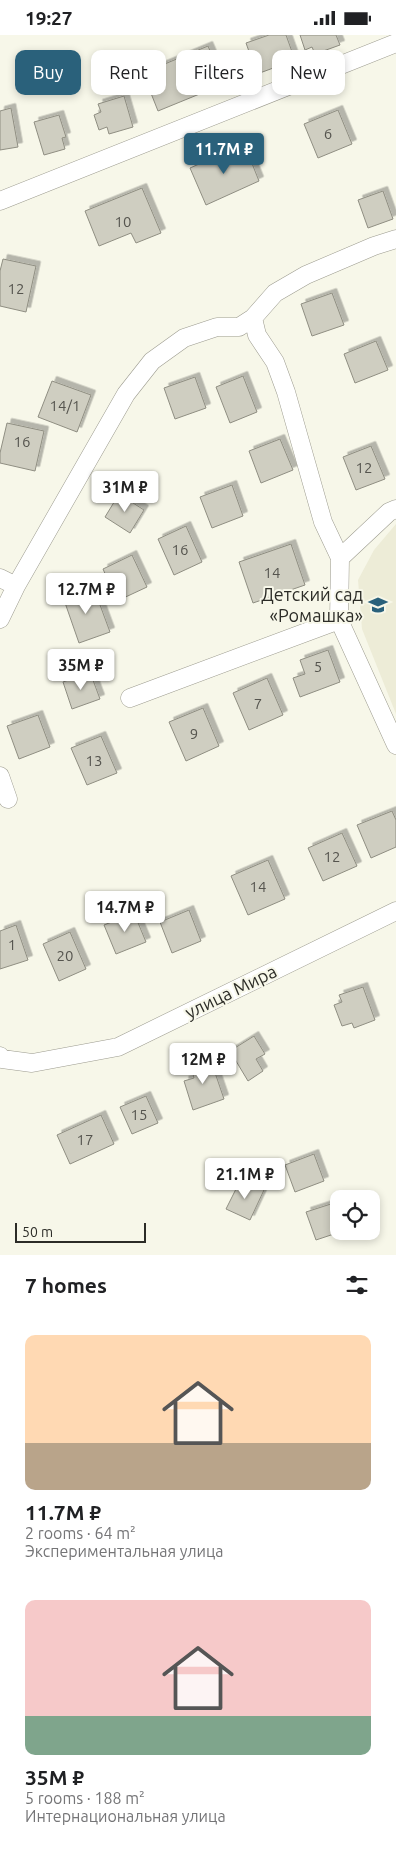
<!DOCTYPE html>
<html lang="en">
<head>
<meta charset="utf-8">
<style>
  :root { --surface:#fff; --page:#f2f2f2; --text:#202124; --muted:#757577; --accent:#2a617b }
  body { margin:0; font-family:Ubuntu,sans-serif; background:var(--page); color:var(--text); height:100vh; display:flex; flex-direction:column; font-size:19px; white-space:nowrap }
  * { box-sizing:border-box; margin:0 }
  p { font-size:16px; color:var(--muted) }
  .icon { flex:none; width:28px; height:28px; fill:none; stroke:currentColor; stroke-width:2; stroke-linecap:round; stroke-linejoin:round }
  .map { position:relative; height:1220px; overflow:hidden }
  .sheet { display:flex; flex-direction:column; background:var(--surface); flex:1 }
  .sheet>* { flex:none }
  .top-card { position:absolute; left:15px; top:15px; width:366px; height:45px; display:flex; gap:10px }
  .tools { position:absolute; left:330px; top:1155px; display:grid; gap:10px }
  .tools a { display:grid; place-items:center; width:50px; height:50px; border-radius:10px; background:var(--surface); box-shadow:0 2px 8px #0003; font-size:25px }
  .scale { position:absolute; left:15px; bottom:12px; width:131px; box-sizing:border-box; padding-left:5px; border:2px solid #2c2c27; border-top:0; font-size:14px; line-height:18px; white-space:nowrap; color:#2c2c27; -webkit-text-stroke:4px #f7f7e9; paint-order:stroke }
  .price { position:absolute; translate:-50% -42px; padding:0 11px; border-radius:5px; background:#fff; color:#222; font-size:16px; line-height:32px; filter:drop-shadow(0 1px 2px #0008) }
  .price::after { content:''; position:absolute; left:50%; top:30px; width:15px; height:11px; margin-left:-8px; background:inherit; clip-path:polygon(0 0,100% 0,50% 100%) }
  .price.active { background:var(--accent); color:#fff }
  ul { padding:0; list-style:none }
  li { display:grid; align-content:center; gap:10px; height:265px; padding:0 25px }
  li span { display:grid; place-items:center; height:155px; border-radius:10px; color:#555 }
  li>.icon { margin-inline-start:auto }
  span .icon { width:90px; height:90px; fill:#fffc; stroke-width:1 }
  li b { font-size:21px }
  h2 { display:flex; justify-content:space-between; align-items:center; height:60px; padding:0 25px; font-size:21px }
  .tag { padding:0 18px; border-radius:10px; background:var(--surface); box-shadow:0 2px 8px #0003; font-size:18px; line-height:45px }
  .tag.active { background:var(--accent); color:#fff }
  .status { display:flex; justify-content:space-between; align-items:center; height:35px; padding:0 25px; background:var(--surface); direction:ltr }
  .status svg { height:14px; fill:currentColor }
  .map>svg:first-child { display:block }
</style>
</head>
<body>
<div class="status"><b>19:27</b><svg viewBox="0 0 49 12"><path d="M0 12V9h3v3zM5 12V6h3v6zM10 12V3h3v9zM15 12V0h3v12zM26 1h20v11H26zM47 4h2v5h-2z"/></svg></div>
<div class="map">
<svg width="396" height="1220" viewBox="0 0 396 1220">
  <defs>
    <filter id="shadow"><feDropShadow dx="4.5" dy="-4.5" stdDeviation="0" flood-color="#0004"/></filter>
  </defs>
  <rect width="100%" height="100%" fill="#f7f7e9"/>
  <path fill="#edecd7" d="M396,489V679L362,594L358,545L374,515Z"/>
  <path fill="#cfcec1" stroke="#8f8e82" filter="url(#shadow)" d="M269,0H286L295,25L257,39L246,8Z
    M300,0H336L340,10L315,19L312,12L305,15Z
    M208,11L224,49L158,76L143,38Z
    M124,61L133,92L109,99L107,92L99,95L94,80L101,77L98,69Z
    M11,73L18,112L0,115V76Z
    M338,75L352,109L318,123L304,89Z
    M59,80L66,102L62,103L65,114L44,120L34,87Z
    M240,111L247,128L251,126L259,146L206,170L190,133Z
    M142,153L161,198L136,208L131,198L99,211L85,176Z
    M383,156L393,184L368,193L358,165Z
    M3,224L36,231L26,277L0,271V236Z
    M332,258L344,290L312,301L301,269Z
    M376,306L388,335L355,348L344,319Z
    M243,341L257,377L230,388L216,352Z
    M195,342L206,373L175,384L164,353Z
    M52,346L91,360L77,397L38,382Z
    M7,388L44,396L35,436L0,428V418Z
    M280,404L293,435L261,448L249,416Z
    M371,411L385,444L356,455L343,422Z
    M232,450L243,481L212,493L200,462Z
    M119,459L144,475L130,498L105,482Z
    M186,491L202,527L174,540L158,504Z
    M291,509L305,550L253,568L239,527Z
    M132,520L147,552L117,566L103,534Z
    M93,551L110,597L79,608L63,562Z
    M328,615L340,647L300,662L293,643L305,639L300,625Z
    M90,637L100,664L72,674L63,647Z
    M267,643L283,680L249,695L233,658Z
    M203,673L219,711L186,726L169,687Z
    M38,680L50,712L19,724L7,691Z
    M101,701L117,738L87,750L71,713Z
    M392,776L396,785V812L371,823L357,790Z
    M342,798L357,831L323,846L308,813Z
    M268,825L285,864L248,880L231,841Z
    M189,875L201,906L172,918L160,887Z
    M134,878L146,907L116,919L104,890Z
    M16,890L28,925L0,934V896Z
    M70,897L86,934L59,946L43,909Z
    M363,952L375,985L354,993L352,988L342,991L334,970L342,967L339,960Z
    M254,1001L265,1019L256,1024L263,1036L248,1046L230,1016Z
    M210,1023L224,1064L193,1075L184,1046L194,1043L190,1029Z
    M146,1061L158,1088L132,1099L120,1072Z
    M101,1080L114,1109L70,1129L57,1100Z
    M314,1119L324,1146L295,1157L285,1130Z
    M241,1144L264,1155L250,1185L226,1174Z
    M337,1167L339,1174V1196H343L316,1205L306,1177Z"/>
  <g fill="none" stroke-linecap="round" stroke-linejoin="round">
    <g stroke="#9c9b8f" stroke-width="19">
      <path id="street" d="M0,166L396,8
        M253,283L275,258L306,240L374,211L396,204
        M0,543L16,551
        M0,584L16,551L126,359L152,326L184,303L217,292H239L253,283L257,300L275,327L286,357L323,487L340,523
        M339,585L396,710
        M130,663L339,585L340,523L389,477L396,474
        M0,741L8,764
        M0,1021L2,1024L32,1028L118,1012L396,876"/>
    </g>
    <use href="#street" stroke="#fff" stroke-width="18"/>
  </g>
  <defs>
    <g id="school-bare" transform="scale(1.5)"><path d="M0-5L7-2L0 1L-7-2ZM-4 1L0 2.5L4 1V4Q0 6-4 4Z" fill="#2a617b" stroke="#f7f7e9" stroke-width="2.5" paint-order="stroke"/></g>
  </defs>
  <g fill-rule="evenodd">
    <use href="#school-bare" x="378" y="570"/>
  </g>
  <g text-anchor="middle" stroke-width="4" stroke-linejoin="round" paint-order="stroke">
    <g font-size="15" fill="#55544e">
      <text x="328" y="104">6</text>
      <text x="123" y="192">10</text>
      <text x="16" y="259">12</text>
      <text x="65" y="376">14/1</text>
      <text x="22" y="412">16</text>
      <text x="364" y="438">12</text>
      <text x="180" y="520">16</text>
      <text x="272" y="543">14</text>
      <text x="318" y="637">5</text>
      <text x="258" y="674">7</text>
      <text x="194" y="704">9</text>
      <text x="94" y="731">13</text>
      <text x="332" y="827">12</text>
      <text x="258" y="857">14</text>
      <text x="12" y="915">1</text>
      <text x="65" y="926">20</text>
      <text x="139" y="1085">15</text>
      <text x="85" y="1110">17</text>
    </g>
    <g font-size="18" fill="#2c2c27" stroke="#f7f7e9" text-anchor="end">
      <text x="363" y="566">Детский сад<tspan x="363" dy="21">«Ромашка»</tspan></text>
    </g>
    <g font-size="18" fill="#2c2c27" stroke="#f7f7e9">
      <text transform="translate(231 957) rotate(-26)" y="6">улица Мира</text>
    </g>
  </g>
</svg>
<div class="tools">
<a><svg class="icon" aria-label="locate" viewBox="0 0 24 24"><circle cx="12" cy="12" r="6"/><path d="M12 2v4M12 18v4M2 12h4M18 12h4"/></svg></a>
</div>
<div class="scale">50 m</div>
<b class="price active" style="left:224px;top:140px">11.7M ₽</b>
<b class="price" style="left:125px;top:478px">31M ₽</b>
<b class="price" style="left:86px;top:580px">12.7M ₽</b>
<b class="price" style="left:81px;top:656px">35M ₽</b>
<b class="price" style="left:125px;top:898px">14.7M ₽</b>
<b class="price" style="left:203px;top:1050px">12M ₽</b>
<b class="price" style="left:245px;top:1165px">21.1M ₽</b>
<div class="top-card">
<a class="tag active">Buy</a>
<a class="tag">Rent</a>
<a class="tag">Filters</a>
<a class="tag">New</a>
</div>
</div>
<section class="sheet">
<h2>7 homes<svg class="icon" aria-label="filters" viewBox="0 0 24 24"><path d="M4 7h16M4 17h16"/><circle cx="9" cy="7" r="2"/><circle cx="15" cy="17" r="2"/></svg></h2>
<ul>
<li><span style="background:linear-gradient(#ffd9b3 70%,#b9a48a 0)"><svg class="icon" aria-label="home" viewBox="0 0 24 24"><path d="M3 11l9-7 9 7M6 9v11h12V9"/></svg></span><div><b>11.7M ₽</b><p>2 rooms · 64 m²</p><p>Экспериментальная улица</p></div></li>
<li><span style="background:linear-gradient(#f6c9c9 75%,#7fa58c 0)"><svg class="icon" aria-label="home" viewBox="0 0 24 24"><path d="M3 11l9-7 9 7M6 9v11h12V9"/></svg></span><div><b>35M ₽</b><p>5 rooms · 188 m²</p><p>Интернациональная улица</p></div></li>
</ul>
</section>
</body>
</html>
